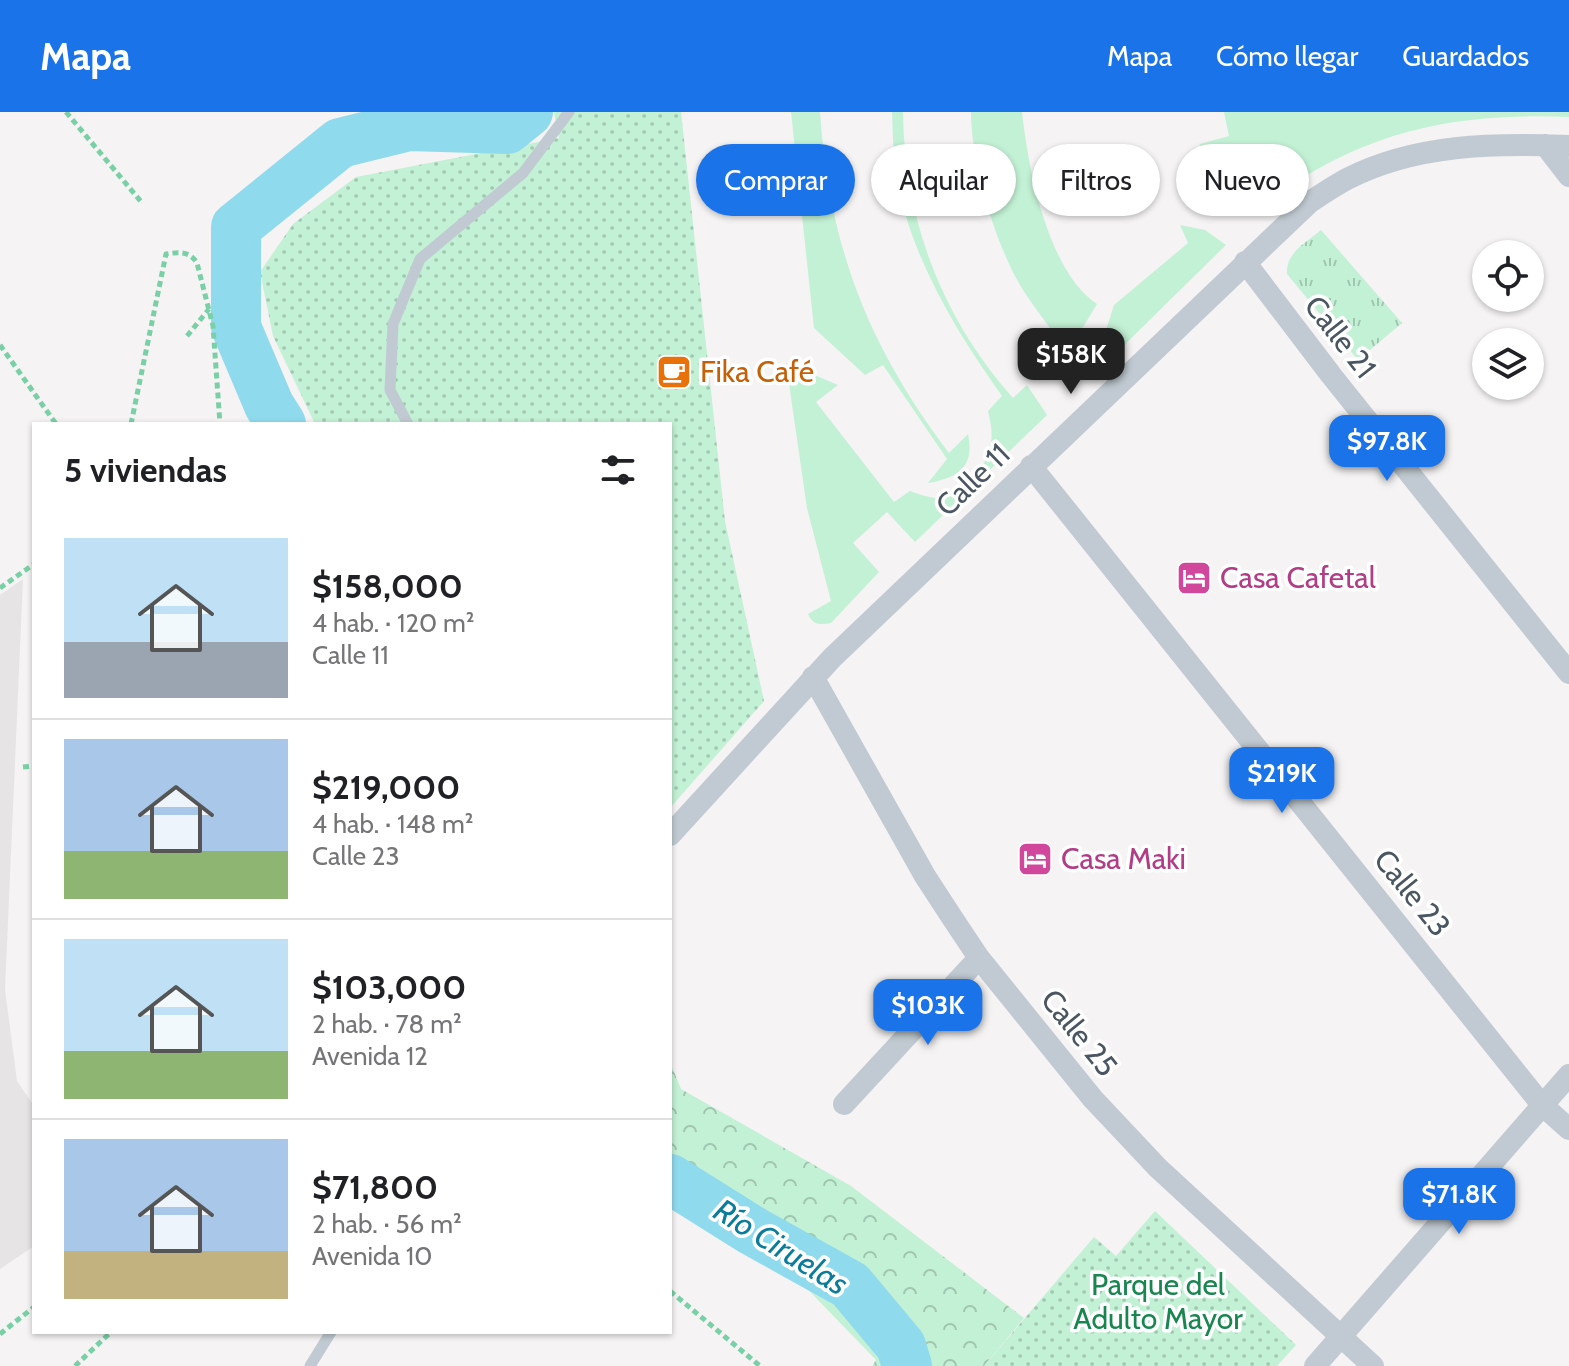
<!DOCTYPE html>
<html lang="es">
<head>
<meta charset="utf-8">
<style>
  :root { --surface:#fff; --page:#f2f2f2; --text:#202124; --muted:#757577; --line:#e0e0e0; --accent:#1a73e8 }
  body { margin:0; font-family:Cabin,sans-serif; background:var(--page); color:var(--text); height:100vh; display:flex; flex-direction:column; font-size:30px; white-space:nowrap }
  * { box-sizing:border-box; margin:0 }
  p { font-size:26px; color:var(--muted) }
  .icon { flex:none; width:44px; height:44px; fill:none; stroke:currentColor; stroke-width:2; stroke-linecap:round; stroke-linejoin:round }
  .map { position:relative; flex:1; overflow:hidden }
  .side { position:absolute; left:32px; top:310px; width:640px; height:912px; display:flex; flex-direction:column; background:var(--surface); border-radius:0px; box-shadow:0 2px 6px #0004 }
  .side>* { flex:none }
  .guide { position:absolute; left:696px; top:32px; width:752px; height:72px; display:flex; gap:16px }
  .fabs { position:absolute; left:1472px; top:128px; display:grid; gap:16px }
  .fabs a { display:grid; place-items:center; width:72px; height:72px; border-radius:50%; background:var(--surface); box-shadow:0 2px 6px #0004; font-size:40px }
  .price { position:absolute; translate:-50% -68px; padding:0 18px; border-radius:16px; background:var(--accent); color:#fff; font-size:26px; line-height:52px; filter:drop-shadow(0 2px 4px #0008) }
  .price::after { content:''; position:absolute; left:50%; top:48px; width:24px; height:18px; margin-left:-12px; background:inherit; clip-path:polygon(0 0,100% 0,50% 100%) }
  .price.current { background:#222; color:#fff }
  ul { padding:0; list-style:none }
  li { display:flex; align-items:center; gap:24px; height:200px; padding:0 32px }
  li+li { border-top:2px solid var(--line) }
  li span { display:grid; place-items:center; flex:none; width:224px; height:160px; border-radius:0px; color:#555 }
  li>.icon { margin-inline-start:auto }
  span .icon { width:96px; height:96px; fill:#fffc; stroke-width:1 }
  li b { font-size:34px }
  h2 { display:flex; justify-content:space-between; align-items:center; height:96px; padding:0 32px; font-size:34px }
  .chip { padding:0 28px; border-radius:36px; background:var(--surface); box-shadow:0 2px 6px #0004; font-size:28px; line-height:72px }
  .chip.current { background:var(--accent); color:#fff }
  header { display:flex; align-items:center; gap:48px; box-sizing:border-box; height:112px; padding:0 40px; background:var(--accent); color:#fff }
  header strong { font-size:38px }
  nav { display:flex; gap:44px; margin-inline-start:auto; font-size:28px }
  .map>svg:first-child { display:block }
</style>
</head>
<body>
<header>
<strong>Mapa</strong>
<nav><a>Mapa</a><a>Cómo llegar</a><a>Guardados</a></nav>
</header>
<div class="map">
<svg width="1569" height="1254" viewBox="0 0 1569 1254">
  <defs>
    <pattern id="grass-tufts" width="24" height="20" patternUnits="userSpaceOnUse" patternTransform="scale(2)"><rect width="24" height="20" fill="#c3f1d5"/><path d="M3 7l-1-3M5 7V3M7 7l1-3M15 17l-1-3M17 17v-4M19 17l1-3" fill="none" stroke="#a0c6b0"/></pattern>
    <pattern id="forest-crowns" width="20" height="18" patternUnits="userSpaceOnUse" patternTransform="scale(2)"><rect width="20" height="18" fill="#c3f1d5"/><path d="M2 6a3 3 0 1 1 6 0M12 15a3 3 0 1 1 6 0" fill="none" stroke="#a0c6b0"/></pattern>
    <pattern id="park-dots" width="8" height="8" patternUnits="userSpaceOnUse" patternTransform="scale(2)"><rect width="8" height="8" fill="#c3f1d5"/><path d="M2 2h.1M6 6h.1" fill="none" stroke="#a0c6b0" stroke-width="1.8" stroke-linecap="round"/></pattern>
  </defs>
  <rect width="100%" height="100%" fill="#f5f3f3"/>
  <path fill="#e6e4e5" d="M23,467L5,878L17,969L34,994V1134L0,1157V483Z"/>
  <path fill="url(#grass-tufts)" d="M1321,118L1402,211L1358,248L1287,162C1286,140 1306,131 1321,118Z"/>
  <path fill="url(#forest-crowns)" d="M670,950L681,977L851,1074L1024,1206L984,1254H872L876,1248L792,1161L670,1073Z"/>
  <path fill="url(#park-dots)" d="M554,0H681L725,409L764,589L670,696V312H315L273,224L260,160L293,112L356,65L559,26Z
    M1155,1099L1296,1233L1277,1254H984L1094,1125L1116,1144Z"/>
  <path fill="#c3f1d5" d="M791,0H820C829,134 868,234 949,341L968,322C975,355 958,366 928,371L947,347L883,253L865,263L814,216Z
    M892,0H903C904,107 942,206 1013,286L1027,273L1047,303L915,430L887,400L853,431L879,460L831,511C819,513 813,513 808,502L831,489L807,396L786,251L838,273L816,290L894,390L910,379C921,383 934,388 946,385C970,379 987,353 991,330C993,320 990,308 988,299L1002,284C956,219 912,147 897,68C893,46 893,22 892,0Z
    M971,0H1022C1028,56 1048,160 1097,192L1071,235L1056,242L1063,234C1050,215 1035,197 1023,178C996,135 971,51 971,0Z
    M1224,0H1569V5C1445,0 1352,22 1255,100L1211,63L1200,32L1229,24Z
    M1180,113L1205,118L1226,133L1114,243L1104,246L1101,234L1114,193L1188,131Z"/>
  <g fill="none" stroke-linecap="round" stroke-linejoin="round">
    <path stroke="#90daee" stroke-width="50" d="M281,312L269,293L236,215V115L340,31L409,14L507,17L528,0
      M670,1067L753,1119L850,1173L901,1234L907,1254"/>
    <path stroke="#7ad0a6" stroke-width="5" stroke-dasharray="6 4" stroke-linecap="butt" d="M66,0L143,92
      M187,224L209,197
      M0,233L56,312
      M131,312L166,142C179,140 190,139 197,151L213,214L220,312
      M0,476L34,452
      M23,655L34,654
      M670,1179L760,1254
      M0,1222L34,1195
      M75,1254L111,1220"/>
    <path stroke="#c1cad2" stroke-width="11" d="M408,312L390,278L393,212L420,147L523,61L569,0
      M310,1254L331,1220"/>
    <path stroke="#c1cad2" stroke-width="22" d="M1545,33L1569,64
      M1245,150L1331,263L1569,561
      M1031,354L1542,993L1569,1017
      M813,565L925,764L951,804L979,846L1093,987L1158,1056L1373,1254
      M670,723L832,546L1310,90C1322,82 1334,74 1347,67C1415,32 1494,31 1569,34
      M844,992L979,846
      M1315,1254L1569,963"/>
  </g>
  <defs>
    <g id="cafe-square" transform="scale(1.8)"><rect x="-9" y="-9" width="18" height="18" rx="4" fill="#e8710a" stroke="#fff"/><path d="M-5.5-4.5H6V0H3Q3 3.5 0 3.5H-2.5Q-5.5 3.5-5.5 0ZM3-3.2v2h1.7v-2ZM-6 4.5H4V6H-6Z" fill="#fff"/></g>
    <g id="hotel-square" transform="scale(1.8)"><rect x="-9" y="-9" width="18" height="18" rx="4" fill="#d1479c" stroke="#fff"/><path d="M-6-4.5h1.5V1H6V5H4.5V3h-9V5H-6ZM-4 0a1.8 1.8 0 1 1 3.6 0ZM.5 0V-2.5h3Q6-2.5 6 0Z" fill="#fff"/></g>
  </defs>
  <g fill-rule="evenodd">
    <use href="#cafe-square" x="674" y="260"/>
    <use href="#hotel-square" x="1194" y="466"/>
    <use href="#hotel-square" x="1035" y="747"/>
  </g>
  <g text-anchor="middle" stroke-width="7" stroke-linejoin="round" paint-order="stroke">
    <g font-size="30" fill="#4a5661" stroke="#fff">
      <text transform="translate(1340 225) rotate(52)" y="10">Calle 21</text>
      <text transform="translate(973 368) rotate(-44)" y="10">Calle 11</text>
      <text transform="translate(1412 781) rotate(51)" y="10">Calle 23</text>
      <text transform="translate(1079 921) rotate(51)" y="10">Calle 25</text>
    </g>
    <g font-size="30" fill="#c56008" stroke="#fff" text-anchor="start">
      <text x="700" y="270">Fika Café</text>
    </g>
    <g font-size="30" fill="#b23c85" stroke="#fff" text-anchor="start">
      <text x="1220" y="476">Casa Cafetal</text>
      <text x="1061" y="757">Casa Maki</text>
    </g>
    <g font-size="30" fill="#17864f" stroke="#fff">
      <text x="1158" y="1183">Parque del<tspan x="1158" dy="34">Adulto Mayor</tspan></text>
    </g>
    <g font-size="32" font-style="italic" fill="#0c7c9b" stroke="#fff">
      <text transform="translate(781 1135) rotate(32)" y="11">Río Ciruelas</text>
    </g>
  </g>
</svg>
<div class="fabs">
<a><svg class="icon" aria-label="locate" viewBox="0 0 24 24"><circle cx="12" cy="12" r="6"/><path d="M12 2v4M12 18v4M2 12h4M18 12h4"/></svg></a>
<a><svg class="icon" aria-label="layers" viewBox="0 0 24 24"><path d="M12 4l9 5-9 5-9-5zM3 14l9 5 9-5"/></svg></a>
</div>
<b class="price current" style="left:1071px;top:284px">$158K</b>
<b class="price" style="left:1387px;top:371px">$97.8K</b>
<b class="price" style="left:1282px;top:703px">$219K</b>
<b class="price" style="left:928px;top:935px">$103K</b>
<b class="price" style="left:1459px;top:1124px">$71.8K</b>
<div class="guide">
<a class="chip current">Comprar</a>
<a class="chip">Alquilar</a>
<a class="chip">Filtros</a>
<a class="chip">Nuevo</a>
</div>
<section class="side">
<h2>5 viviendas<svg class="icon" aria-label="filters" viewBox="0 0 24 24"><path d="M4 7h16M4 17h16"/><circle cx="9" cy="7" r="2"/><circle cx="15" cy="17" r="2"/></svg></h2>
<ul>
<li><span style="background:linear-gradient(#bfe0f5 65%,#9aa5b1 0)"><svg class="icon" aria-label="home" viewBox="0 0 24 24"><path d="M3 11l9-7 9 7M6 9v11h12V9"/></svg></span><div><b>$158,000</b><p>4 hab. · 120 m²</p><p>Calle 11</p></div></li>
<li><span style="background:linear-gradient(#a9c7e8 70%,#8fb573 0)"><svg class="icon" aria-label="home" viewBox="0 0 24 24"><path d="M3 11l9-7 9 7M6 9v11h12V9"/></svg></span><div><b>$219,000</b><p>4 hab. · 148 m²</p><p>Calle 23</p></div></li>
<li><span style="background:linear-gradient(#bfe0f5 70%,#8fb573 0)"><svg class="icon" aria-label="home" viewBox="0 0 24 24"><path d="M3 11l9-7 9 7M6 9v11h12V9"/></svg></span><div><b>$103,000</b><p>2 hab. · 78 m²</p><p>Avenida 12</p></div></li>
<li><span style="background:linear-gradient(#a9c7e8 70%,#c2b280 0)"><svg class="icon" aria-label="home" viewBox="0 0 24 24"><path d="M3 11l9-7 9 7M6 9v11h12V9"/></svg></span><div><b>$71,800</b><p>2 hab. · 56 m²</p><p>Avenida 10</p></div></li>
</ul>
</section>
</div>
</body>
</html>
